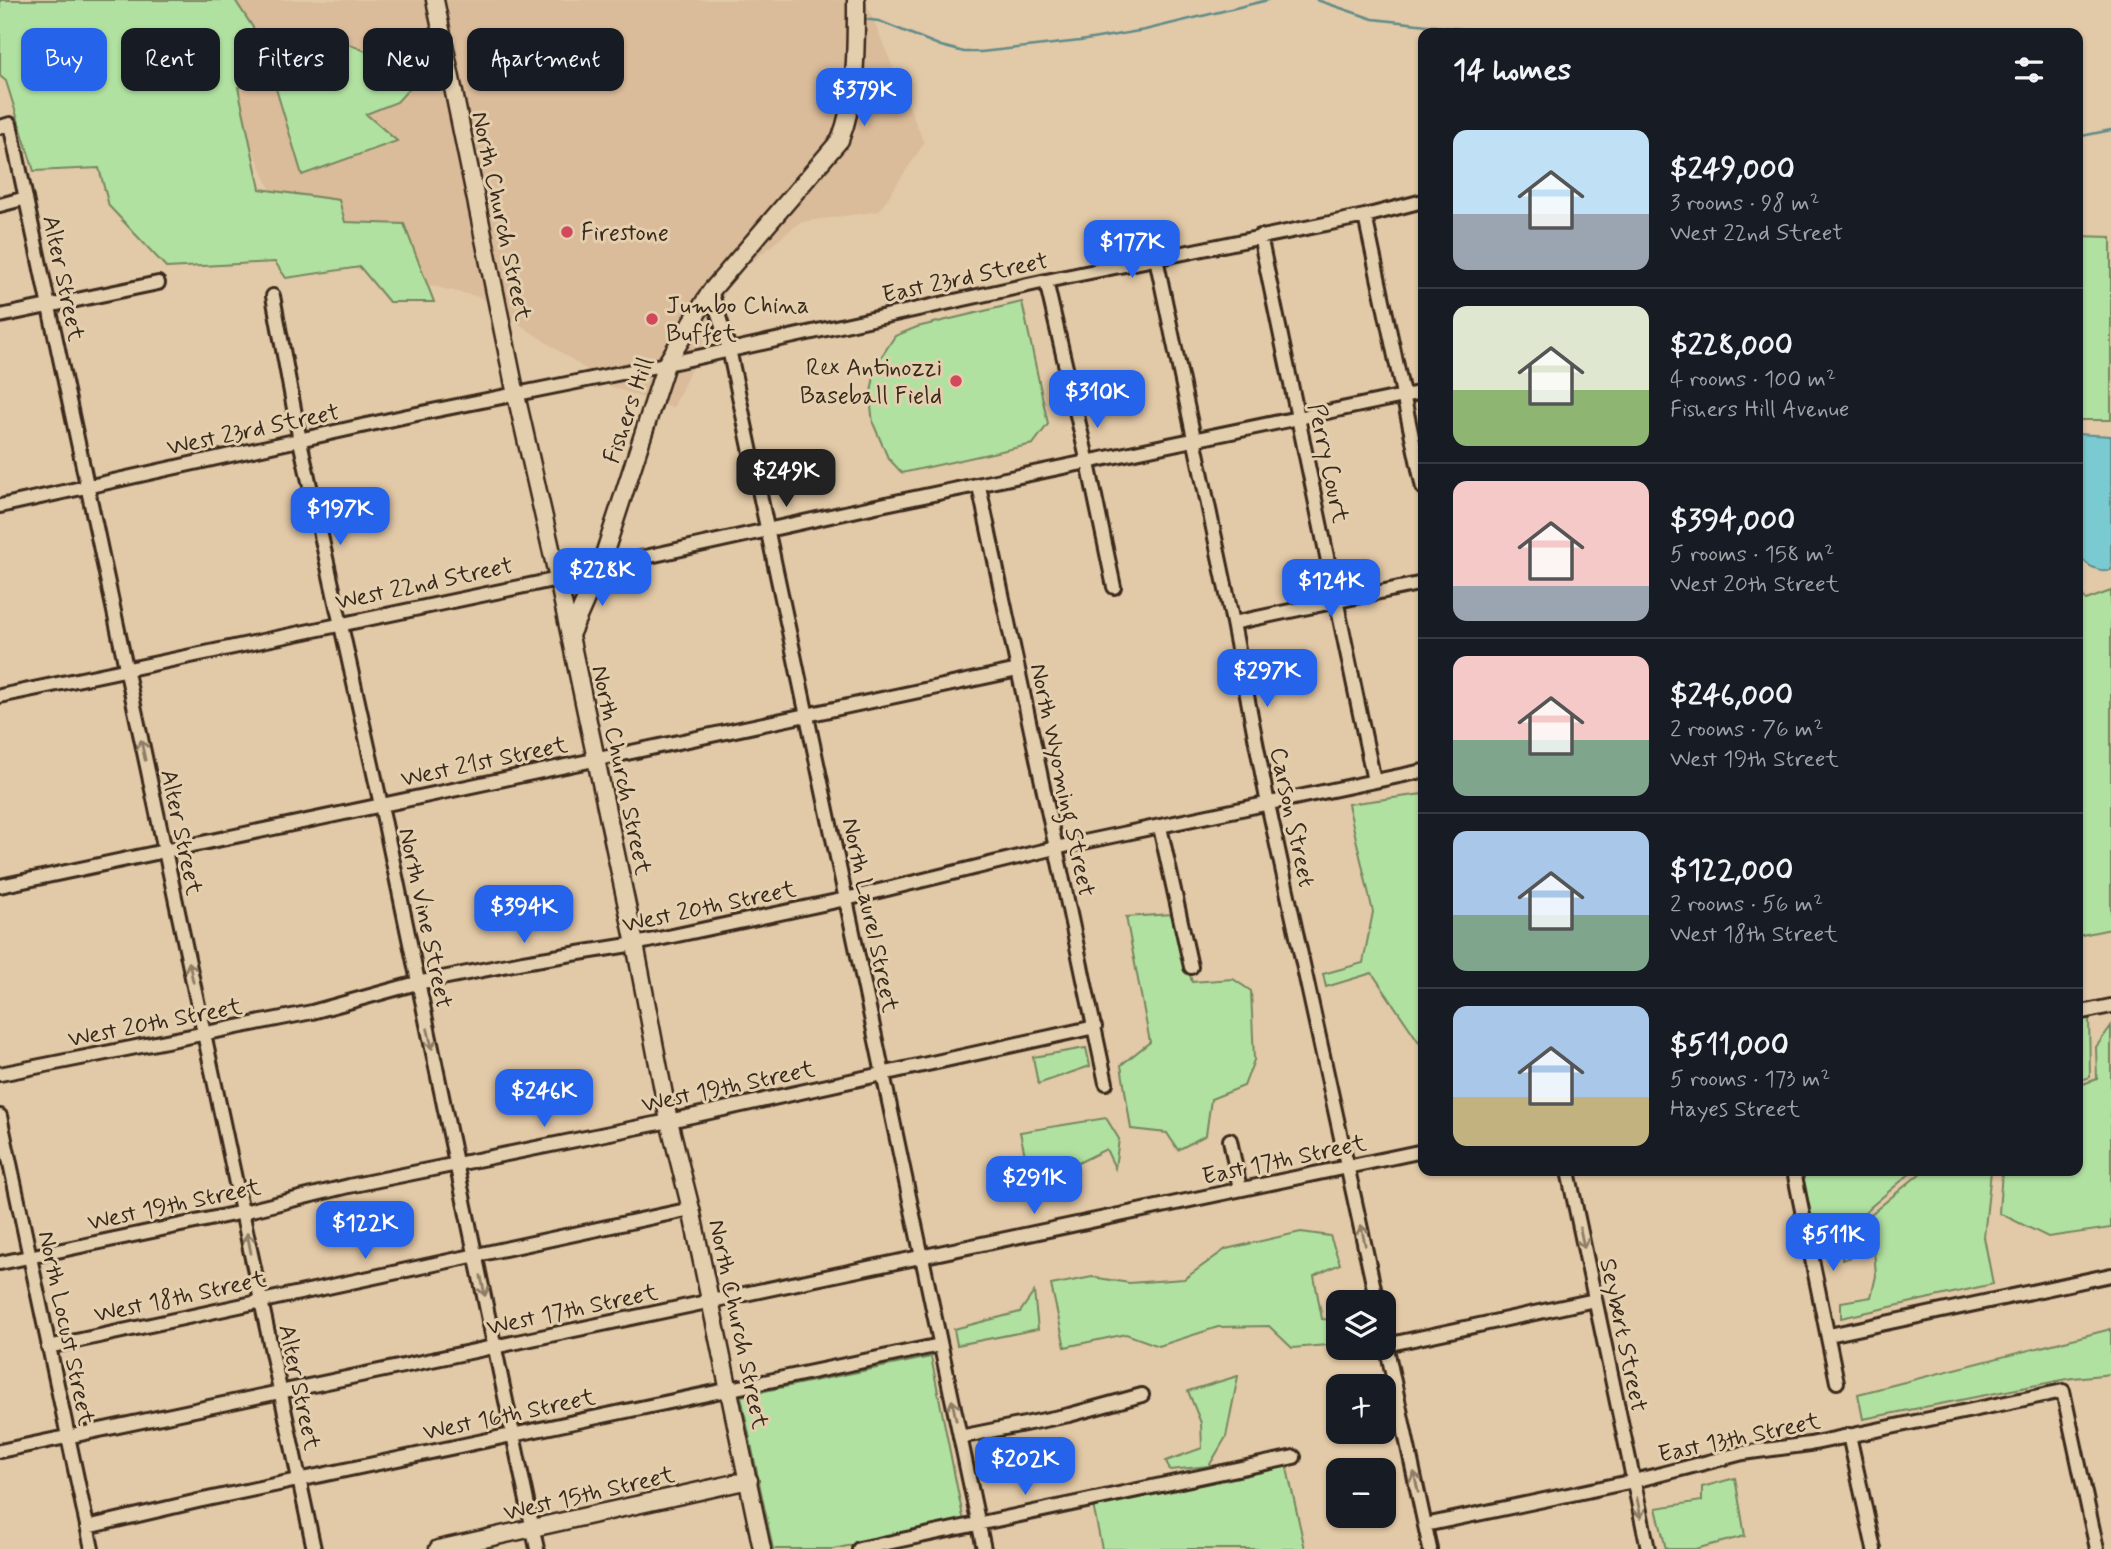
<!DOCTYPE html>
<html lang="en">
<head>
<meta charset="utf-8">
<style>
  :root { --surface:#171b24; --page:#20242c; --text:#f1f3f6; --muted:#9ea1a6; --line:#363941; --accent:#2563eb }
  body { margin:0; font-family:Mynerve,sans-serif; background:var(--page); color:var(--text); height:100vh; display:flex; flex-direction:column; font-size:26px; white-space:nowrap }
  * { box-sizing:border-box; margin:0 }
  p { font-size:23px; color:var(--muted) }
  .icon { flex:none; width:38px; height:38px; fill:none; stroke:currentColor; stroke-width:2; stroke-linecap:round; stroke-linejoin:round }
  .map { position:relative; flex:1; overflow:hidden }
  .sheet { position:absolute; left:1418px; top:28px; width:665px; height:1148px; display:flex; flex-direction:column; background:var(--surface); border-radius:14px; box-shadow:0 2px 5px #0004 }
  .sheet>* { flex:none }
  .guide { position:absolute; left:21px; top:28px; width:665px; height:63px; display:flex; gap:14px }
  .fabs { position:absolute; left:1326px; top:1290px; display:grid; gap:14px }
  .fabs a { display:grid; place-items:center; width:70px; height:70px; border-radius:14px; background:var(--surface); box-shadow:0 2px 5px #0004; font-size:35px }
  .price { position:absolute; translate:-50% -60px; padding:0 16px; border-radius:14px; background:var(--accent); color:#fff; font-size:23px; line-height:46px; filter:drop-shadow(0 2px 4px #0008) }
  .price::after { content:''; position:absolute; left:50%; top:42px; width:21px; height:16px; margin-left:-10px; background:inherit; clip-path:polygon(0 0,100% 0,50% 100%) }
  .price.selected { background:#222; color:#fff }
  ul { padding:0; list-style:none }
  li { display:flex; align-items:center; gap:21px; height:175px; padding:0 35px }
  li+li { border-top:2px solid var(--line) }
  li span { display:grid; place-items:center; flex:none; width:196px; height:140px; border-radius:14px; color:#555 }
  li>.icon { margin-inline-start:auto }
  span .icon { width:84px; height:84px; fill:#fffc; stroke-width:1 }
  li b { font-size:30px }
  h2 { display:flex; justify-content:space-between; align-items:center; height:84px; padding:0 35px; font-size:30px }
  .tag { padding:0 24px; border-radius:14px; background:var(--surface); box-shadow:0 2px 5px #0004; font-size:24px; line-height:63px }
  .tag.selected { background:var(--accent); color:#fff }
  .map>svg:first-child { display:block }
</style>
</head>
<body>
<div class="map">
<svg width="2111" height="1549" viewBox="0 0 2111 1549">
  <rect width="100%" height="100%" fill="#e2c9a7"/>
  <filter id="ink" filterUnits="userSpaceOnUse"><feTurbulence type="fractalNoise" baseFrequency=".0143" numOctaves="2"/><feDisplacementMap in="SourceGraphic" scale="14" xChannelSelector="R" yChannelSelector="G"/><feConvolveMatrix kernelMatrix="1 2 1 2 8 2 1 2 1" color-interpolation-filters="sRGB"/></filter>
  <g filter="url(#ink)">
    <path fill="#dabb9a" d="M186,0H865L924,143L879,211L800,222L732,278L673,408L612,387L480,297L298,255L195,13Z"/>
    <path fill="#b1e1a1" stroke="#768660" stroke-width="2" d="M0,0H235L267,49L324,34L378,56L393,82L420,77L397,102L366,114L397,141L302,175L274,82L238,87L260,189L339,200L345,222L404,224L434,302H389L360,267L286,278L275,262L167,268L109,206L99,168L34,171L6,81L0,76Z
      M2077,236L2111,237V420H2077V270L2081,265L2077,264Z
      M1022,302L1048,424L1033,444L902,473L888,458L873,423L870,398L876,365L895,336L917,327Z
      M2077,588L2086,600L2111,591V929L2077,936Z
      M1423,794V1048L1372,973L1326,987L1323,974L1363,963L1373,912L1348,804Z
      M1173,914L1192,982L1233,979L1251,991L1254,1060L1244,1086L1211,1099L1206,1135L1178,1150L1167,1133L1131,1129L1121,1065L1150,1042L1126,917Z
      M2089,1016L2090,1077L2077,1081V1019Z
      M2111,1026V1228L2048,1237L1999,1213L2002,1171H2077V1086L2097,1079L2096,1047Z
      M1086,1048L1090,1066L1038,1084L1033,1057Z
      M1106,1118L1119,1139L1115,1168L1106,1149L1070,1167L1031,1183L1020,1132Z
      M1799,1171H1913L1840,1233L1813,1239Z
      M1923,1171H1991L1984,1237L1993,1284L1841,1318V1302L1871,1297L1876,1276L1874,1250L1842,1260V1238Z
      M1301,1232L1330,1236L1340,1264L1314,1276L1322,1319L1339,1320V1344L1292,1348L1269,1326L1218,1327L1159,1346L1126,1334L1065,1347L1051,1285L1092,1277L1129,1283L1184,1279L1226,1249Z
      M1034,1292L1038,1329L957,1345L954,1329L1020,1312Z
      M2111,1329V1374L2073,1378L1863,1419L1858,1394Z
      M931,1357L964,1522L833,1549H773L741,1396Z
      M1238,1376L1226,1437L1209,1466L1170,1470L1166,1461L1202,1448L1201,1423L1188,1391Z
      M1286,1464L1305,1549H1102L1093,1505Z
      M1735,1478L1745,1536L1695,1549H1666L1656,1508L1702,1501V1487Z"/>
    <path fill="#7acbd1" stroke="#618b89" stroke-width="2" d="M2077,434L2111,436V570C2094,572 2087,565 2077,553Z"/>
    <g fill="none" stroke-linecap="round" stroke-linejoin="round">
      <path stroke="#618b89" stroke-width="2.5" d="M1317,0L1373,19L1472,30L1583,33
        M862,19L879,21L941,46L964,52H981L1080,41L1145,30L1268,0
        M2077,137L2111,130"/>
      <g stroke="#3b2a1e" stroke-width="18">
        <path id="minor" d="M0,127L10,124L314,1549
          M0,205L26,198
          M1365,216L1423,488
          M1260,236L1374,781
          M1156,258L1233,623L1268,804L1377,1302
          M1046,281L1088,463L1114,587
          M711,291L729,349L984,1549
          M273,296L300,441L381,805L537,1549
          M0,316L158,283
          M979,486L1106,1083
          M0,506L407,416L666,364L1046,281L1365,216L1423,201
          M600,567L876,506L1423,392
          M1233,623L1423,583
          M0,696L558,579
          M1160,827L1191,967
          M0,886L1018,670
          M2077,1013L2111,1006
          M0,1074L312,1012L417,983L523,962L635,944L846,899L1055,848L1423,771
          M0,1116L92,1549
          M1230,1140L1240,1189
          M1568,1171L1648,1549
          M1794,1171L1837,1382
          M0,1263L243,1212L349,1186L669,1121L1095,1027
          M1384,1335L1430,1549
          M1829,1335L2111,1275
          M1386,1345L1595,1300
          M48,1347L691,1209
          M1849,1435L1874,1549
          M960,1437L1069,1415L1142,1395
          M0,1451L1423,1151
          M1425,1525L1634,1481L1743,1453L1810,1444L2063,1391L2097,1549
          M87,1527L198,1501L940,1345
          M859,1549L1294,1457"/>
      </g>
      <g stroke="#3b2a1e" stroke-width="21">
        <path id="major" d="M435,0L516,395L558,579L635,944L669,1121L691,1209L762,1549
          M558,579L600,567
          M570,635L600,567L666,364L711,291L840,140C857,97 856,46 856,0
          M438,1549L749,1480"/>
      </g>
      <use href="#minor" stroke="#e3cfad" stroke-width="12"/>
      <use href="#major" stroke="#e3cfad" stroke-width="16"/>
    </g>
    <defs><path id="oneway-shaft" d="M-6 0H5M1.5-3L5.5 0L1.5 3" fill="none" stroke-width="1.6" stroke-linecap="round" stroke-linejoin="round" transform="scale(1.75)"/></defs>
    <g stroke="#8f7c66">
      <use href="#oneway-shaft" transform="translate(143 750) rotate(-102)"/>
      <use href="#oneway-shaft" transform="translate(191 972) rotate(-102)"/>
      <use href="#oneway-shaft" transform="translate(430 1039) rotate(77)"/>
      <use href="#oneway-shaft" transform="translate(1363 1235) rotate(-102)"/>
      <use href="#oneway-shaft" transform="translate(1582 1238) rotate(78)"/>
      <use href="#oneway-shaft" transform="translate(249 1243) rotate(-101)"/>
      <use href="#oneway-shaft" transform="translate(483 1286) rotate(78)"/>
      <use href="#oneway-shaft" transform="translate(954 1410) rotate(-102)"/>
      <use href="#oneway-shaft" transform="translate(1416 1482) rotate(-102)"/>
      <use href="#oneway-shaft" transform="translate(1639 1508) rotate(78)"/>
    </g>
  </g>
  <g fill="#d1495b" stroke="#e3cfad" stroke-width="2.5">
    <circle cx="567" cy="232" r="7"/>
    <circle cx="652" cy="319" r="7"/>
    <circle cx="956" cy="381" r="7"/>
  </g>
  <g text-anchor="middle" stroke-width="6" stroke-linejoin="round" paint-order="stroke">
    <g font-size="24" fill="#3b2a1e" stroke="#e3cfad">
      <text transform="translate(502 216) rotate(78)" y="8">North Church Street</text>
      <text transform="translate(965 277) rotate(-12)" y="8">East 23rd Street</text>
      <text transform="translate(64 278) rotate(78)" y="8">Alter Street</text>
      <text transform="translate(628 410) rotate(-71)" y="8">Fishers Hill</text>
      <text transform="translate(253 429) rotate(-12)" y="8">West 23rd Street</text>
      <text transform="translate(1329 463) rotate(78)" y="8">Perry Court</text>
      <text transform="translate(424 583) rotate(-12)" y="8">West 22nd Street</text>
      <text transform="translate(484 761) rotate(-12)" y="8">West 21st Street</text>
      <text transform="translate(622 770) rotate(78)" y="8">North Church Street</text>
      <text transform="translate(1063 780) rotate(78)" y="8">North Wyoming Street</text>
      <text transform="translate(1293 817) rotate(78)" y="8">Carson Street</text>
      <text transform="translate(182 832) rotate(78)" y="8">Alter Street</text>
      <text transform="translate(709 906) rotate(-12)" y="8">West 20th Street</text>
      <text transform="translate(871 915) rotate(78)" y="8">North Laurel Street</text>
      <text transform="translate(426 918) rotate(78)" y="8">North Vine Street</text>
      <text transform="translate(155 1022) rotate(-11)" y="8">West 20th Street</text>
      <text transform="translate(728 1086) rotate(-12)" y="8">West 19th Street</text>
      <text transform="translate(1284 1159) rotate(-12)" y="8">East 17th Street</text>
      <text transform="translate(174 1204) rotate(-12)" y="8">West 19th Street</text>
      <text transform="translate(180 1296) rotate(-12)" y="8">West 18th Street</text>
      <text transform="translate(572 1309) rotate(-12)" y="8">West 17th Street</text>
      <text transform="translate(739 1324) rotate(78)" y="8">North Church Street</text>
      <text transform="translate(67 1328) rotate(78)" y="8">North Locust Street</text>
      <text transform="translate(1624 1335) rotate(78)" y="8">Seybert Street</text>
      <text transform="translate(300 1387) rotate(78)" y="8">Alter Street</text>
      <text transform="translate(509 1414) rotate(-12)" y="8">West 16th Street</text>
      <text transform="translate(1739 1437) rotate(-12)" y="8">East 13th Street</text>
      <text transform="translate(589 1493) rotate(-13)" y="8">West 15th Street</text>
    </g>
    <g font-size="24" fill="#3b2a1e" stroke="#e3cfad" text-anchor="start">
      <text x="581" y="240">Firestone</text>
      <text x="666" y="313">Jumbo China<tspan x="666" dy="28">Buffet</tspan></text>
      <text x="942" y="375" text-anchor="end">Rex Antinozzi<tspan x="942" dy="28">Baseball Field</tspan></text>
    </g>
  </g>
</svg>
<div class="fabs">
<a><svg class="icon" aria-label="layers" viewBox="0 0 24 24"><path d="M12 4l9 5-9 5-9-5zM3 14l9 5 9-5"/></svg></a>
<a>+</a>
<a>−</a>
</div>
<b class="price" style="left:864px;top:128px">$379K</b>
<b class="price" style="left:1132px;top:280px">$177K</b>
<b class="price" style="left:1097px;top:430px">$310K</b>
<b class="price selected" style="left:786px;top:509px">$249K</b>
<b class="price" style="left:340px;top:547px">$197K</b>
<b class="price" style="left:602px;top:608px">$228K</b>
<b class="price" style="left:1331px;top:619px">$124K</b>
<b class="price" style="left:1267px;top:709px">$297K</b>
<b class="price" style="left:524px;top:945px">$394K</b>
<b class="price" style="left:544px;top:1129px">$246K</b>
<b class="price" style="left:1034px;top:1216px">$291K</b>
<b class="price" style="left:365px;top:1261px">$122K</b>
<b class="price" style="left:1833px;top:1273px">$511K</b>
<b class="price" style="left:1025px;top:1497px">$202K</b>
<div class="guide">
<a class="tag selected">Buy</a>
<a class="tag">Rent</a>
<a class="tag">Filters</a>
<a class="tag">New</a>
<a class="tag">Apartment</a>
</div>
<section class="sheet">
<h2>14 homes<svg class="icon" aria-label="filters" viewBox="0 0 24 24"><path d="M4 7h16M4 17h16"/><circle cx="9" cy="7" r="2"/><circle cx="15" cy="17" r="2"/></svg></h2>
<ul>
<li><span style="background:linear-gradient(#bfe0f5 60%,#9aa5b1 0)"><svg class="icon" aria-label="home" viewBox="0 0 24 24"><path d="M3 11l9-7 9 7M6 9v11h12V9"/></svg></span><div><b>$249,000</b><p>3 rooms · 98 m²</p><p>West 22nd Street</p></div></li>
<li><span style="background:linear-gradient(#dfe7d0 60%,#8fb573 0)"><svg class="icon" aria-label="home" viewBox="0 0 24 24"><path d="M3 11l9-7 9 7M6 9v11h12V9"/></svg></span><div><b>$228,000</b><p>4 rooms · 100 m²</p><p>Fishers Hill Avenue</p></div></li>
<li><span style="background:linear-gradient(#f6c9c9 75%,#9aa5b1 0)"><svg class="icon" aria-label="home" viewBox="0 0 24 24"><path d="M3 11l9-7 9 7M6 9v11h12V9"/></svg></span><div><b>$394,000</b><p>5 rooms · 158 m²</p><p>West 20th Street</p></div></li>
<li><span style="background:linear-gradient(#f6c9c9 60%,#7fa58c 0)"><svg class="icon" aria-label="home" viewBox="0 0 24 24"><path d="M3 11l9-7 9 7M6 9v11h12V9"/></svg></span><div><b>$246,000</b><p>2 rooms · 76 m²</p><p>West 19th Street</p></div></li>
<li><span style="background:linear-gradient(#a9c7e8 60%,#7fa58c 0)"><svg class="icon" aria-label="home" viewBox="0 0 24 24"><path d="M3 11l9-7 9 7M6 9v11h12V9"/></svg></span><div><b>$122,000</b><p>2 rooms · 56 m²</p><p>West 18th Street</p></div></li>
<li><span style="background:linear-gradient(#a9c7e8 65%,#c2b280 0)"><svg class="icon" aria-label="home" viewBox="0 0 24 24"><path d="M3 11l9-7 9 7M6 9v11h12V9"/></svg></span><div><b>$511,000</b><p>5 rooms · 173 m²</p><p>Hayes Street</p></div></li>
</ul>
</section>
</div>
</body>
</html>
